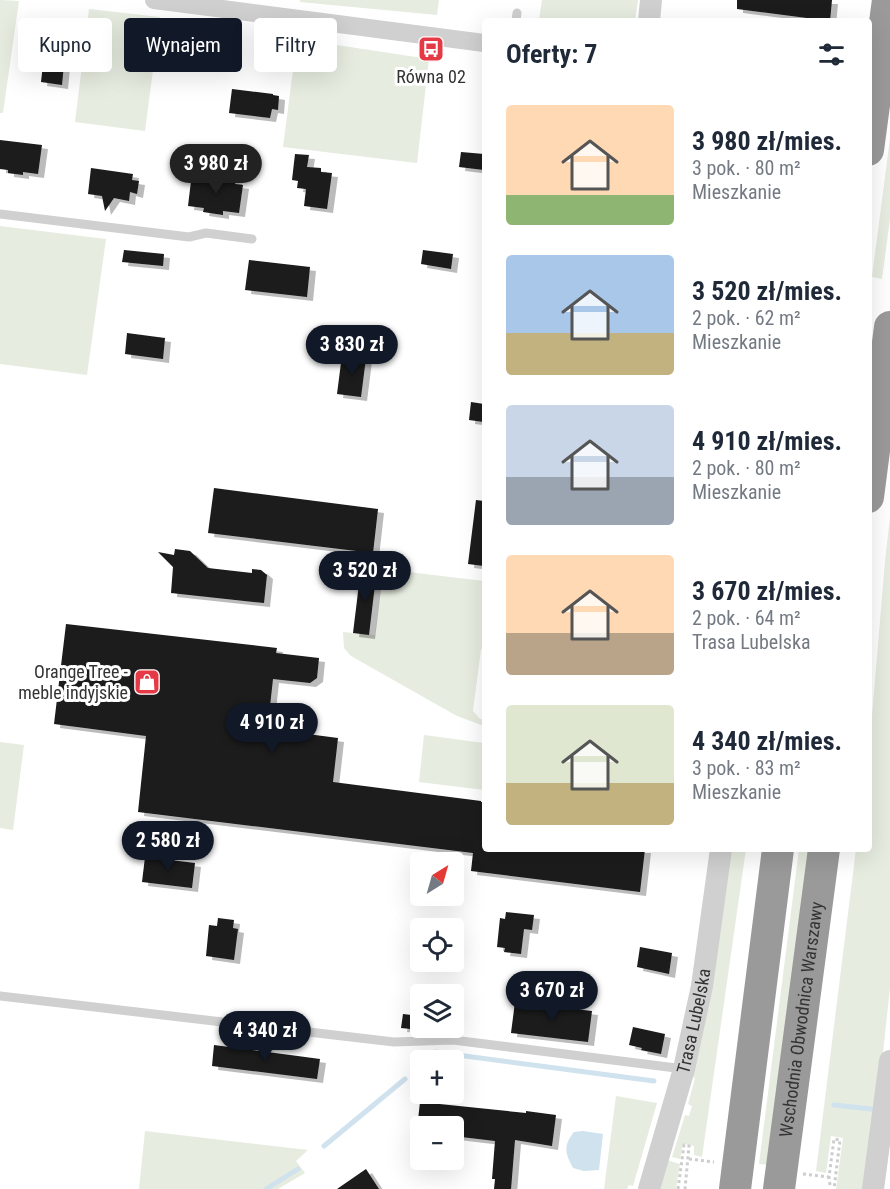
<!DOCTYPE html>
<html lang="pl">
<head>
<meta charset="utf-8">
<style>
  :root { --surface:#fff; --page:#f6f6f7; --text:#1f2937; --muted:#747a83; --accent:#111827 }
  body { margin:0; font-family:"Roboto Condensed",sans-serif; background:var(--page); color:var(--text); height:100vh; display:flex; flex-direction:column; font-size:22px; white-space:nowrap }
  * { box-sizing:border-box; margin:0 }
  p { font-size:20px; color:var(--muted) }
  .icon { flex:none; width:33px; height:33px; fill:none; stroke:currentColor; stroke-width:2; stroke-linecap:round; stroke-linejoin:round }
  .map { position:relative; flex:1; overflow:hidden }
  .details { position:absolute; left:482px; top:18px; width:390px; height:834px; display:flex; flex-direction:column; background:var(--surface); border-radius:6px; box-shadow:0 6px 24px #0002 }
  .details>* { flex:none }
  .hud { position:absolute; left:18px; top:18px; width:374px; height:54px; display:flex; gap:12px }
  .needle { width:39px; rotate:37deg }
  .buttons { position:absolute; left:410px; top:852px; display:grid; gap:12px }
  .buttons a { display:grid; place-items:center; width:54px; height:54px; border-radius:6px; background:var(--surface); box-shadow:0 6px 24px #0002; font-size:30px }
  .price { position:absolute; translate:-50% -51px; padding:0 14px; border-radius:21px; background:var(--accent); color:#fff; font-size:20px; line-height:39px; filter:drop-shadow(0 2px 3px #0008) }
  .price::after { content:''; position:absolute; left:50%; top:36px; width:18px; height:14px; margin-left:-9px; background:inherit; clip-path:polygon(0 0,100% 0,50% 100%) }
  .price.active { background:#222; color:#fff }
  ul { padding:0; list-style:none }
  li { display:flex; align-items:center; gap:18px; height:150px; padding:0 24px }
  li span { display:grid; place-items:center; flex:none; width:168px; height:120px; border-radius:6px; color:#555 }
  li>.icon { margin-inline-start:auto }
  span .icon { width:72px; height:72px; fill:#fffc; stroke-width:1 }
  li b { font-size:26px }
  h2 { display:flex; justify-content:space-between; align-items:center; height:72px; padding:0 24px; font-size:26px }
  .chip { padding:0 21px; border-radius:6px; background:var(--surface); box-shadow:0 6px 24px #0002; font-size:21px; line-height:54px }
  .chip.active { background:var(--accent); color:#fff }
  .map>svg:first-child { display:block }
</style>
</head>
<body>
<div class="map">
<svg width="890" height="1189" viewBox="0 0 890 1189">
  <defs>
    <filter id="shadow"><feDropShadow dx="6" dy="4" stdDeviation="0" flood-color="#0004"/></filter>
  </defs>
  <rect width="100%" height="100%" fill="#fff"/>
  <path fill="#e6ecdf" d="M0,0L19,1L3,113H0Z
    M300,0H439L437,15L300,2Z
    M542,0H638L635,21L539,20Z
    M89,9L160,17L145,131L75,122Z
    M297,39L429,59L417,163L283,147Z
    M890,138V219L882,279L872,277Z
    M0,226L106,239L87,375L0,364Z
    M890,517V988L881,1071L866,1189H836L843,1138L831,1136L826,1173L816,1171L856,849H868L869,752L885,561Z
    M383,569L484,581V649H481L473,711L480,719H484V726L457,716L351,656L344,648L343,632L375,635Z
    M424,735L484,743V790L419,782Z
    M0,742L24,745L13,830L0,828Z
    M730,849H746L702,1157L694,1155V1146L683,1144L680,1159L672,1157L685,1115L689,1116L692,1106L688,1104L695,1078L690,1076Z
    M799,849H809L768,1165L759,1164Z
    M616,1096L657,1103L633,1186L629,1185L627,1189H604Z
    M145,1131L308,1150L296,1161L305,1173L278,1189H139Z
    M667,1160L680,1164L676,1189H659Z"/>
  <path fill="#cfe2ee" d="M583,1131L603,1134L599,1170L584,1171L573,1168C565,1153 563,1146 574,1132Z"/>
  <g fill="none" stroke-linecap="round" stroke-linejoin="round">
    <path stroke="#cfe2ee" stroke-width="5" d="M435,1052L654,1081
      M834,1105L871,1109
      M324,1146L405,1079
      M266,1189L298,1169"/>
  </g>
  <path fill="#1a1a1a" filter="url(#shadow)" d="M737,0H832L830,21L737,9Z
    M55,30L73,32L71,54L65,53L62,85L41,82L43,64L30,62L33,36L54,38Z
    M232,89L273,94V95L279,96L278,110L272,109L270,118L229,113Z
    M0,140L42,145L38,174L23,172V175L8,173V170L0,169Z
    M461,152L484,154V170L459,167Z
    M295,154L309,155L307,167L321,168V172L332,173L327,209L304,206L306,189L297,188L298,181L292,180Z
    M91,168L133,174L132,180L139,181L137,194L130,192L129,201L114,198L105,211L102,196L88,194Z
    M199,176L236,180L235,184L243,185L239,213L223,211V215L203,212L204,208L188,206L191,181H198Z
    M124,250L164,254L163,266L122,262Z
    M423,250L453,254L451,269L421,264Z
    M249,260L310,267L307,297L245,290Z
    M127,333L165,338L163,359L125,354Z
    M342,355L366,358L361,397L337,394Z
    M471,402L484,404V422L469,420Z
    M214,488L378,509L373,553L208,533Z
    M476,500L484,501V566L468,564Z
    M175,549L190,551L208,568L252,573V569L261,570L267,575L264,603L171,593L173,567L158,552L174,555Z
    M378,559L369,635L353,633L359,584Z
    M66,624L277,648L276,653L319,658L317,678L310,683L273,679L270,706L295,709L292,732L338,738L333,782L481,801V802H484V849H645L640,892L471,871L473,853L138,812L146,736L54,724Z
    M145,857L195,863L192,888L142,882Z
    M506,912L534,915L532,930L524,929L521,954L504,952L505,948L497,947L500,918L505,919Z
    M218,918L234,920L233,928L238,929L234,960L206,956L209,925L217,926Z
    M640,947L672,953L669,974L637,967Z
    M515,1002L592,1011L588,1042L511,1033Z
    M403,1014L420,1016V1030L401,1028Z
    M633,1027L665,1034L661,1054L641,1050L642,1048L629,1045Z
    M214,1045L320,1059L317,1079L212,1066Z
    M420,1102L526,1113V1111L556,1115L552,1146L515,1140L511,1189H494L495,1179H492L495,1141L453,1136V1126H427L428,1121L418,1120Z
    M366,1169L379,1189H337Z"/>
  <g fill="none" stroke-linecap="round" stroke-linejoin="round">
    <path stroke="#cdcdcd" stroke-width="3" stroke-dasharray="3 3" stroke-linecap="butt" d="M689,1159L714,1162
      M803,1174L829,1177
      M830,1185L829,1177L834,1139L840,1140L834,1189
      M678,1189L684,1145L689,1146L685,1189"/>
    <path stroke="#d0d0d0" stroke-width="9" d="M516,21L517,13
      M0,214L189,237L206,233L252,239
      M868,364L874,349
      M0,996L394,1042L453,1040L684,1069"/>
    <path stroke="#d0d0d0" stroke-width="18" d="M154,0L484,43"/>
    <g stroke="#d0d0d0" stroke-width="22">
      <path d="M649,21L651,0"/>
      <path id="s1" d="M649,1189L684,1069L702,986L721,849"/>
      <path d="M873,1189L890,1061"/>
    </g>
    <g stroke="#9a9a9a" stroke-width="32">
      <path d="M868,150L888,0"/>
      <path d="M868,497L890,327"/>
      <path d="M735,1189L778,849"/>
      <path id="s2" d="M779,1189L824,849"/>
    </g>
  </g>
  <defs>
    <g id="bus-square" transform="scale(1.35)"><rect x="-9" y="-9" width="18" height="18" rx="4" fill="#e63946" stroke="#fff"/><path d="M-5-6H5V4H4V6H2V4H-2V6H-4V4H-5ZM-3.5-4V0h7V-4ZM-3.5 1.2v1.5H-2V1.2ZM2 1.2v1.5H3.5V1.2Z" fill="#fff"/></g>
    <g id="shop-square" transform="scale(1.35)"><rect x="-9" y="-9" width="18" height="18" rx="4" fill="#e63946" stroke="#fff"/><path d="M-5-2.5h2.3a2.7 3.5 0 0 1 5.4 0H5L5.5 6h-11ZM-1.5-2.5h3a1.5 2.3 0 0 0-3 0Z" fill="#fff"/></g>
  </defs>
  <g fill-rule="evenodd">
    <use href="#bus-square" x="431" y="49"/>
    <use href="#shop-square" x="147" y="682"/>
  </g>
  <g text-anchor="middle" stroke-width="6" stroke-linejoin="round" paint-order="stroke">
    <g font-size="18" fill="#333" stroke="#fff">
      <text x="431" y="83">Równa 02</text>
      <text x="128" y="678" text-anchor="end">Orange Tree -<tspan x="128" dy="21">meble indyjskie</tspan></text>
    </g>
    <g font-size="18" fill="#333" stroke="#fff">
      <text dy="6" stroke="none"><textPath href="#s2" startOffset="171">Wschodnia Obwodnica Warszawy</textPath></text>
      <text dy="6" stroke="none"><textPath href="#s1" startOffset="174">Trasa Lubelska</textPath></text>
    </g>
  </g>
</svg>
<div class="buttons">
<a><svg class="needle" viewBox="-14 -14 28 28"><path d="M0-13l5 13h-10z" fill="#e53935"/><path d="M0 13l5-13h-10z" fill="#747a83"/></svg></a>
<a><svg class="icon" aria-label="locate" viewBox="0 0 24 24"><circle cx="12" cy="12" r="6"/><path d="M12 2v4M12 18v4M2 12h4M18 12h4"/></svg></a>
<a><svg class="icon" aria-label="layers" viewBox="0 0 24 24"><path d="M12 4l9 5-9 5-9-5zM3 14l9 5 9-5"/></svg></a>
<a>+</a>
<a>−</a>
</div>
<b class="price active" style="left:216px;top:195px">3 980 zł</b>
<b class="price" style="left:352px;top:376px">3 830 zł</b>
<b class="price" style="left:365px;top:602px">3 520 zł</b>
<b class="price" style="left:272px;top:754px">4 910 zł</b>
<b class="price" style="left:168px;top:872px">2 580 zł</b>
<b class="price" style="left:552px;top:1022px">3 670 zł</b>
<b class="price" style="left:265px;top:1062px">4 340 zł</b>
<div class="hud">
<a class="chip">Kupno</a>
<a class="chip active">Wynajem</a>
<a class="chip">Filtry</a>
</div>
<section class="details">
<h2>Oferty: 7<svg class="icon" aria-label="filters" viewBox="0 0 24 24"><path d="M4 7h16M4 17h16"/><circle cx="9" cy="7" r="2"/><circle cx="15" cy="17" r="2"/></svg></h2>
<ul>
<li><span style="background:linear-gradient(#ffd9b3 75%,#8fb573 0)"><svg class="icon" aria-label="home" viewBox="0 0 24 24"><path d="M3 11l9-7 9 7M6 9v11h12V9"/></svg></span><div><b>3 980 zł/mies.</b><p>3 pok. · 80 m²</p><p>Mieszkanie</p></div></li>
<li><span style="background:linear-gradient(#a9c7e8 65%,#c2b280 0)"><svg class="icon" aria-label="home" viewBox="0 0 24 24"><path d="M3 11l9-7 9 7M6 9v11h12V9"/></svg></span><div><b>3 520 zł/mies.</b><p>2 pok. · 62 m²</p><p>Mieszkanie</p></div></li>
<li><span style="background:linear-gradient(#c9d6e8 60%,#9aa5b1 0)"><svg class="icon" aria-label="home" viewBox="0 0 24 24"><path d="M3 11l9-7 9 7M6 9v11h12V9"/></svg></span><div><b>4 910 zł/mies.</b><p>2 pok. · 80 m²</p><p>Mieszkanie</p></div></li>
<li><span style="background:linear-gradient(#ffd9b3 65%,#b9a48a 0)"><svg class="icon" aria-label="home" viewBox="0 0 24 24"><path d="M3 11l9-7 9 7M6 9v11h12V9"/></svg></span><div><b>3 670 zł/mies.</b><p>2 pok. · 64 m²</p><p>Trasa Lubelska</p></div></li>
<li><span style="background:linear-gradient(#dfe7d0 65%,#c2b280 0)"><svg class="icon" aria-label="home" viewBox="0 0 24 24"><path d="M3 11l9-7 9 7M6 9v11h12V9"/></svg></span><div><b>4 340 zł/mies.</b><p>3 pok. · 83 m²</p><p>Mieszkanie</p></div></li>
</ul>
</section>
</div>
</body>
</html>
